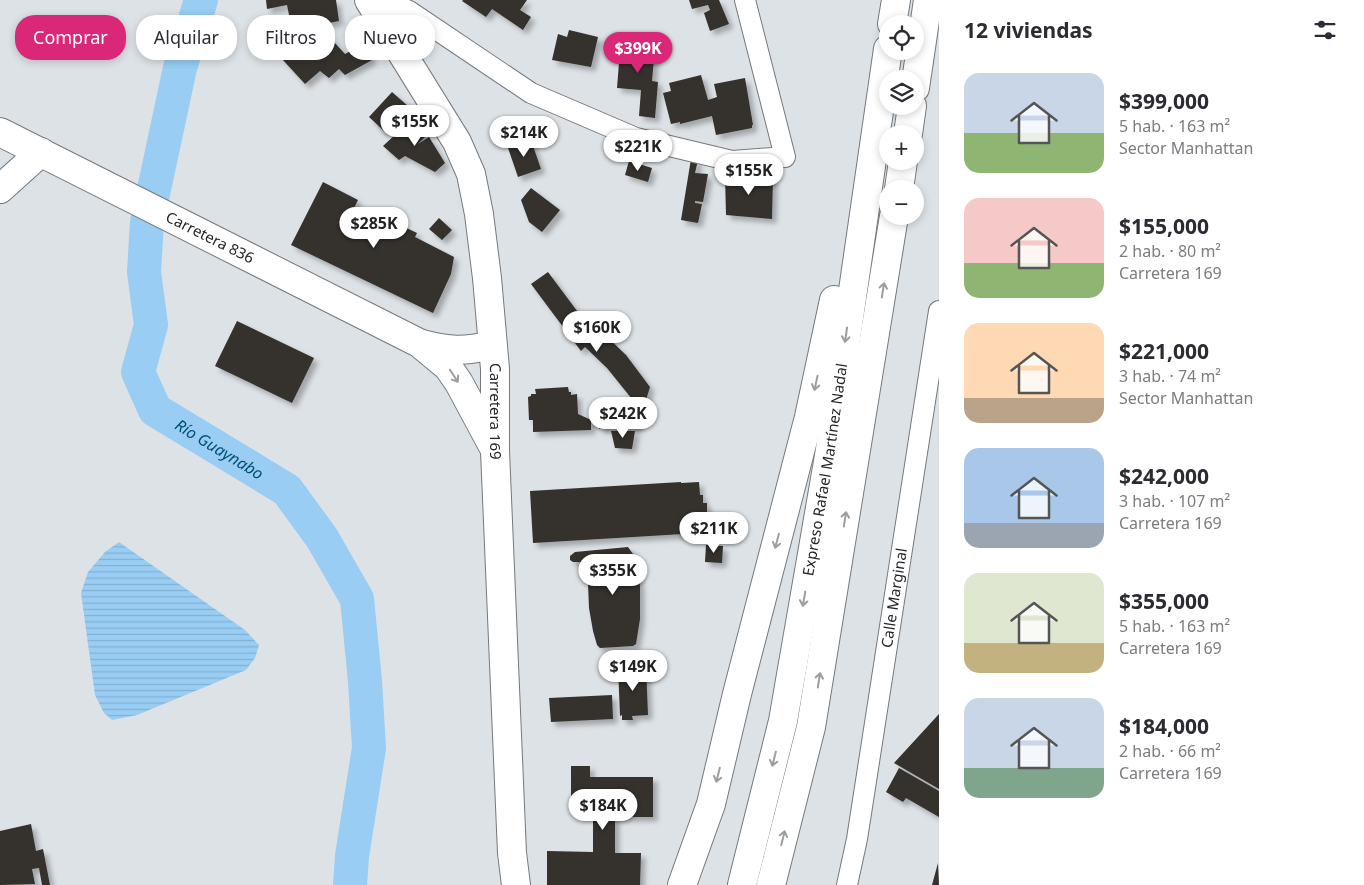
<!DOCTYPE html>
<html lang="es">
<head>
<meta charset="utf-8">
<style>
  :root { --surface:#fff; --page:#f7f7f7; --text:#2b2b33; --muted:#7c7c81; --accent:#db2777 }
  body { margin:0; font-family:"Noto Sans",sans-serif; background:var(--page); color:var(--text); height:100vh; display:flex; flex-direction:column; font-size:19px; white-space:nowrap }
  * { box-sizing:border-box; margin:0 }
  p { font-size:16px; color:var(--muted) }
  .icon { flex:none; width:28px; height:28px; fill:none; stroke:currentColor; stroke-width:2; stroke-linecap:round; stroke-linejoin:round }
  .map { position:relative; flex:1; overflow:hidden }
  .details { display:flex; flex-direction:column; background:var(--surface); width:425px }
  .details>* { flex:none }
  .guide { position:absolute; left:15px; top:15px; width:475px; height:45px; display:flex; gap:10px }
  .tools { position:absolute; left:879px; top:15px; display:grid; gap:10px }
  .tools a { display:grid; place-items:center; width:45px; height:45px; border-radius:50%; background:var(--surface); box-shadow:0 2px 8px #0003; font-size:25px }
  .price { position:absolute; translate:-50% -42px; padding:0 11px; border-radius:18px; background:#fff; color:#222; font-size:16px; line-height:32px; filter:drop-shadow(0 1px 2px #0008) }
  .price::after { content:''; position:absolute; left:50%; top:30px; width:15px; height:11px; margin-left:-8px; background:inherit; clip-path:polygon(0 0,100% 0,50% 100%) }
  .price.on { background:var(--accent); color:#fff }
  ul { padding:0; list-style:none }
  li { display:flex; align-items:center; gap:15px; height:125px; padding:0 25px }
  li span { display:grid; place-items:center; flex:none; width:140px; height:100px; border-radius:15px; color:#555 }
  li>.icon { margin-inline-start:auto }
  span .icon { width:60px; height:60px; fill:#fffc; stroke-width:1 }
  li b { font-size:21px }
  h2 { display:flex; justify-content:space-between; align-items:center; height:60px; padding:0 25px; font-size:21px }
  .pill { padding:0 18px; border-radius:20px; background:var(--surface); box-shadow:0 2px 8px #0003; font-size:18px; line-height:45px }
  .pill.on { background:var(--accent); color:#fff }
  main { display:flex; flex:1; min-height:0 }
  .map>svg:first-child { display:block }
</style>
</head>
<body>
<main>
<div class="map">
<svg width="939" height="885" viewBox="0 0 939 885">
  <defs>
    <pattern id="water-rules" width="6" height="5" patternUnits="userSpaceOnUse" patternTransform="scale(1.25)"><rect width="6" height="5" fill="#99cdf3"/><path d="M0 2.5h6" fill="none" stroke="#84b0d0"/></pattern>
    <filter id="shadow"><feDropShadow dx="4.5" dy="4.5" stdDeviation="2.5" flood-color="#0004"/></filter>
  </defs>
  <rect width="100%" height="100%" fill="#dde2e6"/>
  <path fill="url(#water-rules)" d="M119,542L245,630L259,645L255,658L246,670L137,715L112,720L104,713L95,695L81,593L88,572L105,552Z"/>
  <g fill="none" stroke-linecap="round" stroke-linejoin="round">
    <path stroke="#99cdf3" stroke-width="34" id="s1" d="M201,0L180,68L147,222L144,272L151,325L138,372L155,410L287,490L322,538L357,599L365,681L369,748L352,856L350,885"/>
  </g>
  <path fill="#35302e" filter="url(#shadow)" d="M266,0H336L339,21L292,30L287,5L267,9Z
    M463,0H527L520,10L531,17L523,30L492,9L486,17L462,1Z
    M689,0H719L729,24L710,31L704,13L710,10L708,5L692,9Z
    M321,28L345,54L364,44L372,60L345,75L339,69L329,78L320,71L305,84L282,59L312,33Z
    M569,30L598,37L591,67L552,60L558,34L567,37Z
    M615,43L655,46L652,81L658,82L655,118L639,116L641,90L617,88L619,63H618V56H614Z
    M701,75L708,100L717,97L714,84L745,78L753,125H752V128L716,135L712,116L680,124V122L671,124L663,93L671,91L669,83Z
    M392,92L408,106L405,109L407,111L395,125L392,122L384,131L369,117Z
    M411,120L426,136L418,144L429,137L445,163L435,172L405,156L399,160L383,146Z
    M531,140L541,169L518,177L508,148Z
    M691,159L698,160L695,173L708,174L703,202L695,201V203L702,204L698,223L681,220Z
    M629,161L652,168L648,182L625,175Z
    M725,176H773L772,219L726,215Z
    M323,182L358,200L354,208L394,228L396,223L417,233L415,237L454,257L451,274L433,313L291,245Z
    M531,188L560,210L542,232L529,222L521,200Z
    M439,218L452,230L442,240L429,229Z
    M548,272L595,335L601,331L626,355L650,387L637,429H599V418L620,416L636,404L607,368L585,347L581,351L531,284Z
    M237,321L314,358L292,403L215,366Z
    M568,387L569,392H571V395L577,394L578,414L591,420V430L533,432V420H529L528,397L531,396V394H536L535,389Z
    M611,431H635L632,449L615,448Z
    M681,482V483L699,482L700,495H703V503H707V512H703L704,523H700V533L533,543L530,491Z
    M706,545L723,546L722,563L705,562Z
    M628,547L633,554L640,586V619L636,644L633,646L600,648L597,645L593,631L589,608L588,584L589,562H573L570,560V556L575,552Z
    M646,666L648,715L632,716L633,720H622V715L620,716L618,667Z
    M612,695L613,719L551,722L549,698Z
    M939,714V789L894,763Z
    M571,766H590V777H653V817H615V853H641L640,885H547V851L593,852V808H571Z
    M899,768L939,791V817L906,798L903,802L886,792Z
    M31,824L36,851L43,849L50,885H42L39,868L32,869L35,884L0,885V831Z
    M938,863L939,885H932Z"/>
  <g fill="none" stroke-linecap="round" stroke-linejoin="round">
    <g stroke="#75797d" stroke-width="22">
      <g id="street">
        <path d="M385,0L409,11L531,93L636,138L732,161L785,157L745,0"/>
        <path id="s2" d="M847,885L857,839L939,311"/>
      </g>
    </g>
    <g stroke="#75797d" stroke-width="30">
      <g id="secondary">
        <path id="s3" d="M369,0L457,142L471,174L479,214L487,278L495,369V451L512,853L516,885"/>
        <path id="s4" d="M0,132L419,343L448,367L459,383L495,450"/>
        <path d="M0,189L41,152"/>
        <path d="M422,344C449,351 464,352 491,345"/>
      </g>
    </g>
    <g stroke="#75797d" stroke-width="30">
      <g id="highway">
        <path d="M892,24L896,0"/>
        <path d="M915,88L928,0"/>
        <path d="M908,134L912,106"/>
        <path d="M899,189L903,161"/>
        <path d="M682,885L711,804L737,694L809,417L834,300"/>
        <path id="s5" d="M742,885L783,721L829,456L888,49"/>
        <path d="M771,885L811,727L894,216"/>
      </g>
    </g>
    <use href="#street" stroke="#fff" stroke-width="20"/>
    <use href="#secondary" stroke="#fff" stroke-width="28"/>
    <use href="#highway" stroke="#fff" stroke-width="28"/>
  </g>
  <defs><path id="oneway-shaft" d="M-6 0H5M1.5-3L5.5 0L1.5 3" fill="none" stroke-width="1.6" stroke-linecap="round" stroke-linejoin="round" transform="scale(1.25)"/></defs>
  <g stroke="#9c9d9e">
    <use href="#oneway-shaft" transform="translate(883 290) rotate(-81)"/>
    <use href="#oneway-shaft" transform="translate(846 335) rotate(98)"/>
    <use href="#oneway-shaft" transform="translate(454 376) rotate(57)"/>
    <use href="#oneway-shaft" transform="translate(816 383) rotate(102)"/>
    <use href="#oneway-shaft" transform="translate(845 519) rotate(-81)"/>
    <use href="#oneway-shaft" transform="translate(777 541) rotate(105)"/>
    <use href="#oneway-shaft" transform="translate(804 599) rotate(100)"/>
    <use href="#oneway-shaft" transform="translate(819 680) rotate(-81)"/>
    <use href="#oneway-shaft" transform="translate(774 759) rotate(104)"/>
    <use href="#oneway-shaft" transform="translate(718 775) rotate(104)"/>
    <use href="#oneway-shaft" transform="translate(783 838) rotate(-76)"/>
  </g>
  <g text-anchor="middle" stroke-width="5" stroke-linejoin="round" paint-order="stroke">
    <g font-size="15" fill="#232527" stroke="#dde2e6">
      <text dy="5" stroke="none"><textPath href="#s4" startOffset="235">Carretera 836</textPath></text>
      <text dy="5" stroke="none"><textPath href="#s3" startOffset="441">Carretera 169</textPath></text>
      <text dy="5" stroke="none"><textPath href="#s5" startOffset="424">Expreso Rafael Martínez Nadal</textPath></text>
      <text dy="5" stroke="none"><textPath href="#s2" startOffset="291">Calle Marginal</textPath></text>
    </g>
    <g font-size="16" font-style="italic" fill="#004e76" stroke="#dde2e6">
      <text dy="6" stroke="none"><textPath href="#s1" startOffset="498">Río Guaynabo</textPath></text>
    </g>
  </g>
</svg>
<div class="tools">
<a><svg class="icon" aria-label="locate" viewBox="0 0 24 24"><circle cx="12" cy="12" r="6"/><path d="M12 2v4M12 18v4M2 12h4M18 12h4"/></svg></a>
<a><svg class="icon" aria-label="layers" viewBox="0 0 24 24"><path d="M12 4l9 5-9 5-9-5zM3 14l9 5 9-5"/></svg></a>
<a>+</a>
<a>−</a>
</div>
<b class="price on" style="left:638px;top:74px">$399K</b>
<b class="price" style="left:415px;top:147px">$155K</b>
<b class="price" style="left:524px;top:158px">$214K</b>
<b class="price" style="left:638px;top:172px">$221K</b>
<b class="price" style="left:749px;top:196px">$155K</b>
<b class="price" style="left:374px;top:249px">$285K</b>
<b class="price" style="left:597px;top:353px">$160K</b>
<b class="price" style="left:623px;top:439px">$242K</b>
<b class="price" style="left:714px;top:554px">$211K</b>
<b class="price" style="left:613px;top:596px">$355K</b>
<b class="price" style="left:633px;top:692px">$149K</b>
<b class="price" style="left:603px;top:831px">$184K</b>
<div class="guide">
<a class="pill on">Comprar</a>
<a class="pill">Alquilar</a>
<a class="pill">Filtros</a>
<a class="pill">Nuevo</a>
</div>
</div>
<section class="details">
<h2>12 viviendas<svg class="icon" aria-label="filters" viewBox="0 0 24 24"><path d="M4 7h16M4 17h16"/><circle cx="9" cy="7" r="2"/><circle cx="15" cy="17" r="2"/></svg></h2>
<ul>
<li><span style="background:linear-gradient(#c9d6e8 60%,#8fb573 0)"><svg class="icon" aria-label="home" viewBox="0 0 24 24"><path d="M3 11l9-7 9 7M6 9v11h12V9"/></svg></span><div><b>$399,000</b><p>5 hab. · 163 m²</p><p>Sector Manhattan</p></div></li>
<li><span style="background:linear-gradient(#f6c9c9 65%,#8fb573 0)"><svg class="icon" aria-label="home" viewBox="0 0 24 24"><path d="M3 11l9-7 9 7M6 9v11h12V9"/></svg></span><div><b>$155,000</b><p>2 hab. · 80 m²</p><p>Carretera 169</p></div></li>
<li><span style="background:linear-gradient(#ffd9b3 75%,#b9a48a 0)"><svg class="icon" aria-label="home" viewBox="0 0 24 24"><path d="M3 11l9-7 9 7M6 9v11h12V9"/></svg></span><div><b>$221,000</b><p>3 hab. · 74 m²</p><p>Sector Manhattan</p></div></li>
<li><span style="background:linear-gradient(#a9c7e8 75%,#9aa5b1 0)"><svg class="icon" aria-label="home" viewBox="0 0 24 24"><path d="M3 11l9-7 9 7M6 9v11h12V9"/></svg></span><div><b>$242,000</b><p>3 hab. · 107 m²</p><p>Carretera 169</p></div></li>
<li><span style="background:linear-gradient(#dfe7d0 70%,#c2b280 0)"><svg class="icon" aria-label="home" viewBox="0 0 24 24"><path d="M3 11l9-7 9 7M6 9v11h12V9"/></svg></span><div><b>$355,000</b><p>5 hab. · 163 m²</p><p>Carretera 169</p></div></li>
<li><span style="background:linear-gradient(#c9d6e8 70%,#7fa58c 0)"><svg class="icon" aria-label="home" viewBox="0 0 24 24"><path d="M3 11l9-7 9 7M6 9v11h12V9"/></svg></span><div><b>$184,000</b><p>2 hab. · 66 m²</p><p>Carretera 169</p></div></li>
</ul>
</section>
</main>
</body>
</html>
